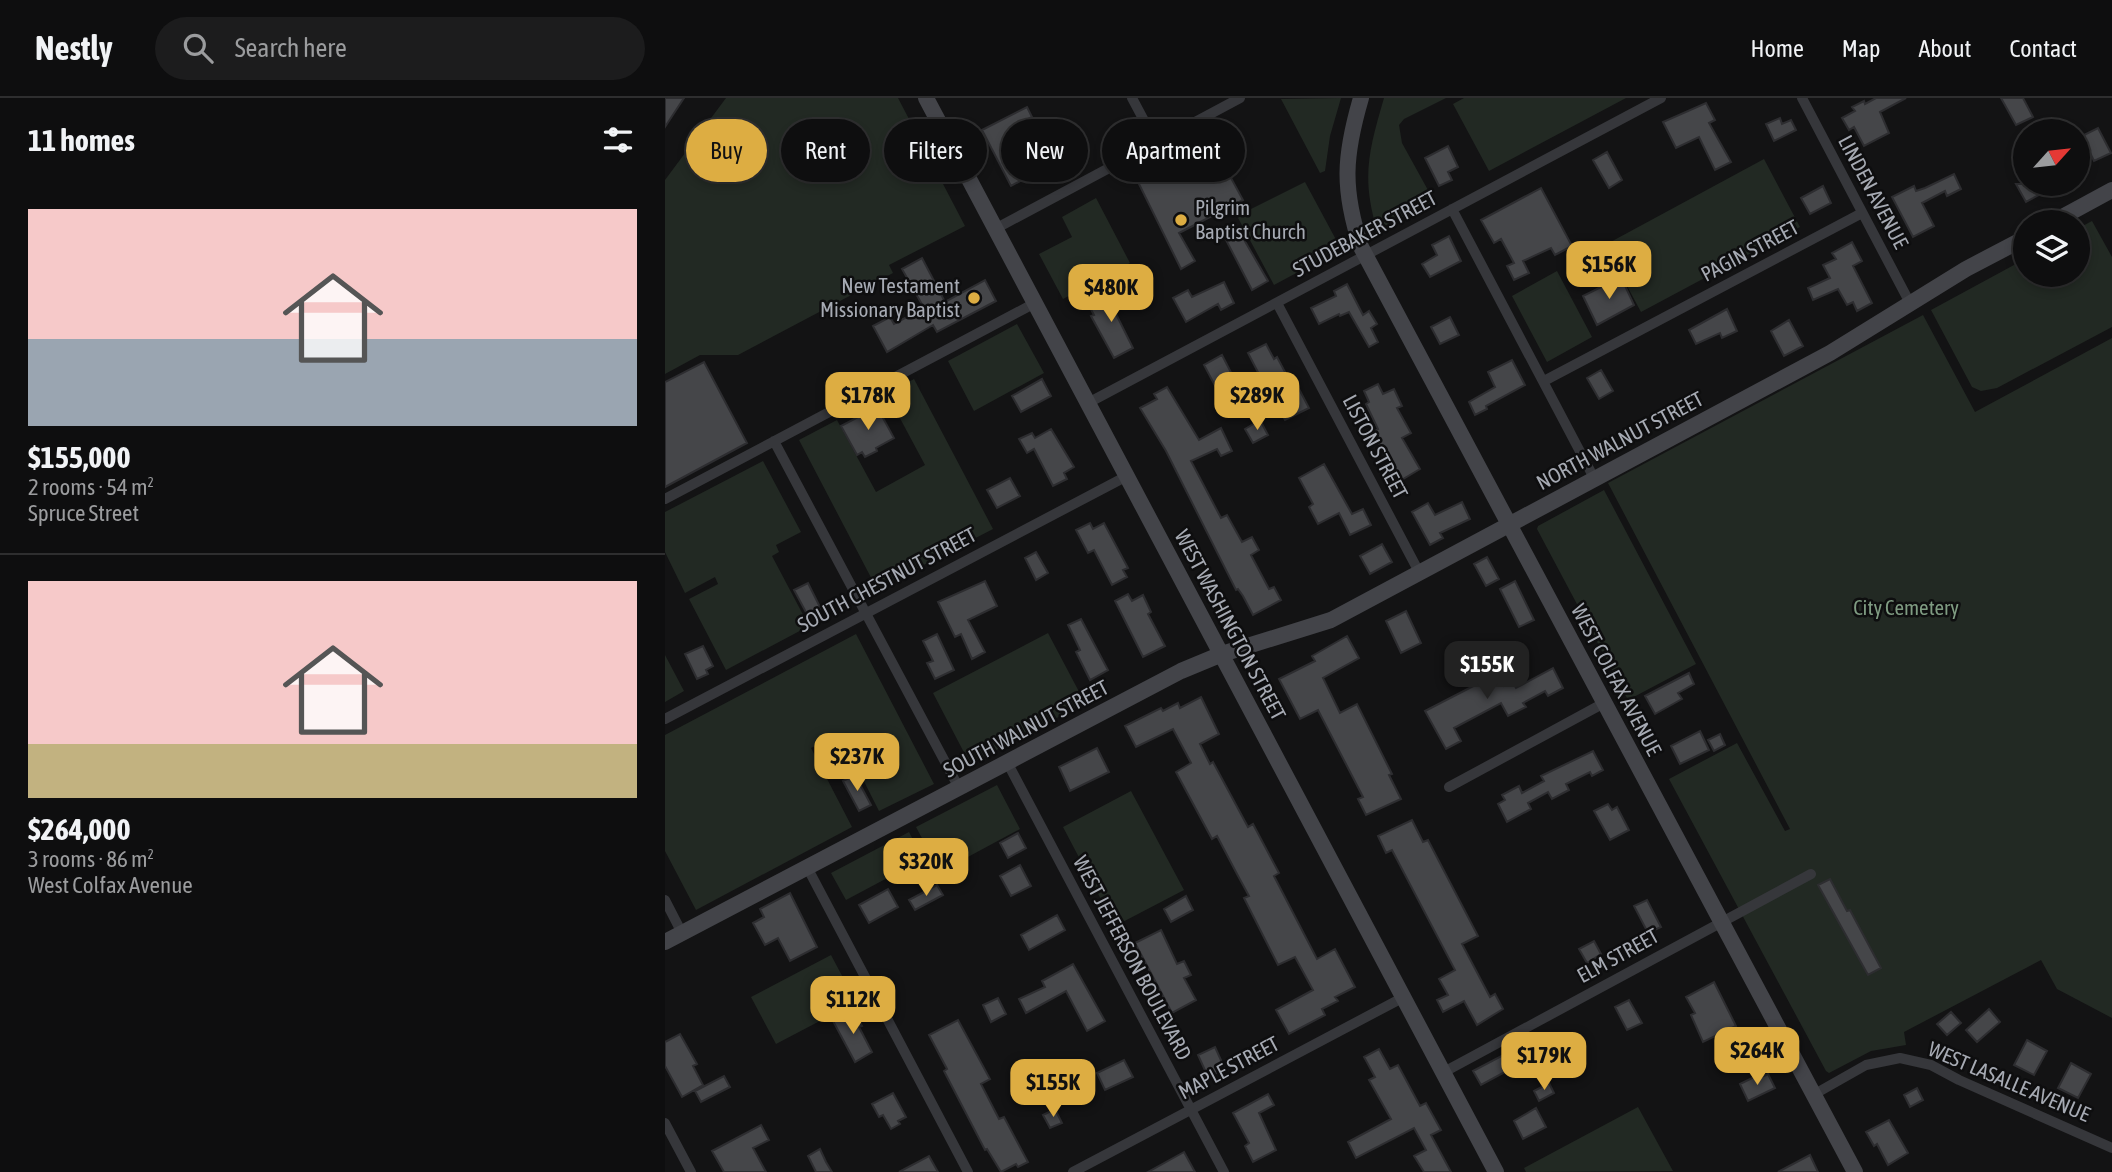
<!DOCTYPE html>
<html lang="en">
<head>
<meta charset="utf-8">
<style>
  :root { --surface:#0e0e0f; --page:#1c1c1d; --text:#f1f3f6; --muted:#9b9c9e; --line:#2e2e2f; --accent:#ddad42 }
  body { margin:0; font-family:"Asap Condensed",sans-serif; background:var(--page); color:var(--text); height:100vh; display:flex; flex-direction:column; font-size:26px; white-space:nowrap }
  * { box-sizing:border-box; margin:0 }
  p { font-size:23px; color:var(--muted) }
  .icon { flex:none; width:38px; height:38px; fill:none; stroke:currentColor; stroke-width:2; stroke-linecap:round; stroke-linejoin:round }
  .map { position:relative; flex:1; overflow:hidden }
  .details { display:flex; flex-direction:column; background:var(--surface); width:665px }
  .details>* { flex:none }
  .banner { position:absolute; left:21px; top:21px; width:665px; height:63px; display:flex; gap:14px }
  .needle { width:46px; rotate:63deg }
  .buttons { position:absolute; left:1348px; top:21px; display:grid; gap:14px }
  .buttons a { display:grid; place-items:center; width:77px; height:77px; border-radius:50%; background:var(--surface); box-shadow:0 4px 10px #0003,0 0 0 2px var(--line); font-size:35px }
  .price { position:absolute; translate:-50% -60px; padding:0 16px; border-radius:14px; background:var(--accent); color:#111; font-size:23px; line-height:46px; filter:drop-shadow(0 2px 4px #0008) }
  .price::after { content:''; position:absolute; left:50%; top:42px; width:21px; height:16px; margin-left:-10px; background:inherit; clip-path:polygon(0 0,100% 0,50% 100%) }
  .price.current { background:#222; color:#fff }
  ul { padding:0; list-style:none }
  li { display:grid; align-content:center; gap:14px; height:371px; padding:0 28px }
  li+li { border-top:2px solid var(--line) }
  li span { display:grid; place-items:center; height:217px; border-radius:0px; color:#555 }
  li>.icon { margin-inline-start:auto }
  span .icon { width:126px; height:126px; fill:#fffc; stroke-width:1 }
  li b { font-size:30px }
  h2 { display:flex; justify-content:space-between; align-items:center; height:84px; padding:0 28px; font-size:30px }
  .chip { padding:0 24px; border-radius:32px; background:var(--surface); box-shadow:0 4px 10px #0003,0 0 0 2px var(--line); font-size:24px; line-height:63px }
  .chip.current { background:var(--accent); color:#111 }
  header { display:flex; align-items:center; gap:42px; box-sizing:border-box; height:98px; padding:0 35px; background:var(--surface); border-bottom:2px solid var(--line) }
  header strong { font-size:33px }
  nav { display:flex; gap:38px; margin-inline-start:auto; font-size:24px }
  .search { width:490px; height:63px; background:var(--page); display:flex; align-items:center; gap:18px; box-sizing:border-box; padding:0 24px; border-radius:38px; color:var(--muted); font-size:26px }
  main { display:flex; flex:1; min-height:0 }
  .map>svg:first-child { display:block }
</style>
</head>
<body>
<header>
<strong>Nestly</strong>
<div class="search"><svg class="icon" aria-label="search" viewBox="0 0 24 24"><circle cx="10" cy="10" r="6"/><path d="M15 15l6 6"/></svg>Search here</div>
<nav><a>Home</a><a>Map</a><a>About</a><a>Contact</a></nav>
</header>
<main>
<section class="details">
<h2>11 homes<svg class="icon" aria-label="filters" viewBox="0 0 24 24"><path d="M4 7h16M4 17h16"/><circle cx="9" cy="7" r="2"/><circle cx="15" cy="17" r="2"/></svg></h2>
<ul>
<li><span style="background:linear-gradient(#f6c9c9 60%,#9aa5b1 0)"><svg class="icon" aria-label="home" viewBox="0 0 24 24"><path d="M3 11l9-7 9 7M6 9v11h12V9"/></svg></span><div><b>$155,000</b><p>2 rooms · 54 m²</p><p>Spruce Street</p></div></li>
<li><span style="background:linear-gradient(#f6c9c9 75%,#c2b280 0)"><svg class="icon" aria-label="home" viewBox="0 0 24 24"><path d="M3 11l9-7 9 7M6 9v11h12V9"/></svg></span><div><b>$264,000</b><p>3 rooms · 86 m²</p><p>West Colfax Avenue</p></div></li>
</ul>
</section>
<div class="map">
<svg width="1447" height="1074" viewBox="0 0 1447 1074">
  <rect width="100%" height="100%" fill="#131314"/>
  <path fill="#222923" d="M61,0H233L300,128L224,167L228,175L73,257H35L0,276V82Z
    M676,0L665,38L660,73L655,75L616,1Z
    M719,0H781L739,21L734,27L737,45L769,103L712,132C696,79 704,52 719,0Z
    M799,0H961L824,73L788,6Z
    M1099,61L1135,129L976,214L940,147Z
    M640,84L676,151L609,187L572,118Z
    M431,100L465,165L398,201L374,156L407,139L397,119Z
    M1427,123L1447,159V229L1332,290L1316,293L1307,289L1266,212L1360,161V177H1412V131Z
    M892,173L927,239L882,264L847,198Z
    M1258,217L1310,314L1447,240V920L1392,891L1376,862L1239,934L1241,947L1206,953L1164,975L1161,973L1004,681L1072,645L1120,733L1125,731L943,385Z
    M352,226L379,275L309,313L283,263Z
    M249,281L328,431L212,491L134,342L172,322L211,394L260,367L222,296Z
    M98,363L136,434L111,447L114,454L107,458L144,528L61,572L24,501L53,486L50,479L20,495L0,454V414Z
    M939,392L1031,566L963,602L872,431L873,428Z
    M383,535L420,605L305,666L268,595Z
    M191,536L269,686L214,713L175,636L146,650L187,729L31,812L0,753V637Z
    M0,557L19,593L0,604Z
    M332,687L355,731L275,774L251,729Z
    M466,693L519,792L450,828L398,729Z
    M244,734L258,761L181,802L166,775Z
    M166,857L191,904L111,946L86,899Z
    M973,1009L1008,1073L861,1074L859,1070Z"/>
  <path fill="#454649" stroke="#2d2d30" stroke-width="2" d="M0,0H19L0,29Z
    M1211,0H1241L1215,14L1224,35L1199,48L1189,29L1184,32L1177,20L1190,13L1187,9L1199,3L1200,6Z
    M1336,0H1358L1368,19L1351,27Z
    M1041,5L1050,22L1044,25L1066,64L1050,72L1034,39L1011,50L998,24Z
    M362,9L367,19L361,22L385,67L346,88L317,32Z
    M1115,20L1117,26L1126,22L1131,32L1109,43L1101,26Z
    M1433,30L1446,55L1429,63L1417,38Z
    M783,48L793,69L783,74L787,82L774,88L760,60Z
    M942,54L957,82L944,90L928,62Z
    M502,67L510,82L538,68L541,76L559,67L578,102L514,135L530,163L516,171L472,82Z
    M1289,76L1296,91L1282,98L1280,93L1257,105L1269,128L1248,139L1227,99L1249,88L1251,93L1260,90Z
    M1351,86H1394L1361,104Z
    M1158,88L1166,105L1145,116L1136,100Z
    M876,90L907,148L890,157L886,150L858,163L864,175L849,182L842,168L849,165L836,141L829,145L816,122Z
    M574,133L603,183L587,192L560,140Z
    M784,138L796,163L765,179L757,166L772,157L767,147Z
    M1187,144L1197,163L1188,168L1207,205L1192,213L1188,204L1182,207L1173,191L1148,202L1143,190L1165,180L1158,167L1171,161L1167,155Z
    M257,160L280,204L320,182L331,203L272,234L268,227L222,254L208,228L225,219L229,226L259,210L237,171Z
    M956,179L969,207L932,227L918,198Z
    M559,184L569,205L556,212L553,206L521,224L508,200L523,192L527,199Z
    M682,186L698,217L704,213L712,226L706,230L713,244L704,249L684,214L675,218L674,216L654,226L646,210L671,198L669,193Z
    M457,196L462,206L449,212L468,250L449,260L426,218L429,217L423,206L441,197L444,203Z
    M1062,211L1072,233L1057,240L1055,235L1031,246L1024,232Z
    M785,219L794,237L775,246L766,229Z
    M1124,222L1138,248L1119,258L1106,233Z
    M601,246L609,261L612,259L629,291L633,289L644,310L620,322L601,282L598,284L583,255Z
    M557,257L574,290L556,299L539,267Z
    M847,262L860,287L821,308L822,311L810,317L804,304L830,289L823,274Z
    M39,264L82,345L0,389V284Z
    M936,272L948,293L934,301L922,280Z
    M377,281L386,298L356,314L347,298Z
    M713,286L718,296L729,291L737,308L732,310L746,335L737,340L755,371L733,384L708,334L713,331L701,306L704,304L699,293Z
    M502,289L534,342L556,330L567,353L556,358L552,351L526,363L556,420L562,417L577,444L587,439L594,452L586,457L604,491L609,489L616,502L588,517L578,498L573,491L571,492L501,353L475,310L492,301L489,296Z
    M212,309L229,340L211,350L212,353L200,359L197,354L192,357L176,328Z
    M595,322L603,337L588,345L580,331Z
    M386,331L409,369L399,375L402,381L388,388L369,351L362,355L354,341L367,335L370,340Z
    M659,366L687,416L698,411L706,427L685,437L674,415L653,426L644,409L648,406L634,380Z
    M345,380L355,398L332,410L322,392Z
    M797,404L805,421L775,435L778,440L765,447L747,414L763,405L770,417Z
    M425,425L428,431L439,425L463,470L458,472L462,479L447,487L429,452L423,455L411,432Z
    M717,446L727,464L705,476L695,458Z
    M371,454L383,475L371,482L360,460Z
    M822,459L834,481L821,488L809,466Z
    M320,483L332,508L303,522L320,554L307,561L296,536L290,539L273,504Z
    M850,483L869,522L854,529L835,491Z
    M143,485L156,511L143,518L129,492Z
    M463,496L467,503L478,497L486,514L483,516L500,548L478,559L450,503Z
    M741,513L756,545L736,555L721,523Z
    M416,521L443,572L425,582L411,554L415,552L403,527Z
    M272,536L289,572L270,581L262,565L268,563L258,543Z
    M682,538L694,560L658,580L675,615L692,606L727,676L724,677L736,701L701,717L693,701L698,699L653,612L635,621L614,581L650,563L647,558Z
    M38,548L48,568L41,572L43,576L32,581L20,556Z
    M827,566L839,588L848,584L851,590L888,570L898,590L883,598L880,593L858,605L861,609L843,618L836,605L789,630L796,643L781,651L760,613L820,582L815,573Z
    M1024,575L1029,586L1013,595L1017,601L990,616L980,598Z
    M536,599L554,636L535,646L545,666L548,664L583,729L588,726L614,775L609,778L652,861L670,851L690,889L670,899L673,903L657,911L660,917L624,936L611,912L648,892L630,859L613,867L579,800L584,798L572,776L552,738L547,741L511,674L526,665L508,631L471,649L460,628L496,610L498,613L513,605L515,610Z
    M1035,633L1044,652L1015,666L1006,648Z
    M1055,636L1060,647L1049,653L1043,642Z
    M432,650L444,674L405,693L394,669Z
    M928,653L938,672L927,678L925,674L901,686L904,692L887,701L883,694L863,705L866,711L842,724L833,706L840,702L837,697L854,688L857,695L879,683L876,678Z
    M190,677L206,707L194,713L178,683Z
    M943,706L947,712L952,709L964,732L945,742L929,713Z
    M747,722L758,744L763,742L813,838L797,846L825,899L830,896L838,911L812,927L799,903L778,914L772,902L783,897L774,881L790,872L727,752L721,755L713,738Z
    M353,735L361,750L343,760L335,745Z
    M355,767L366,788L346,798L335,778Z
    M1165,781L1182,813L1185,812L1216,870L1203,877L1153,787Z
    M272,787L278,797L250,812L244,802Z
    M223,791L233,809L204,825L194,807Z
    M125,795L152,849L125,863L113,840L100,847L88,825L99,819L95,811Z
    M521,798L528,812L506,824L499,811Z
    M982,802L996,829L983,835L969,808Z
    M392,817L400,832L364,852L356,837Z
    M496,832L512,866L519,863L526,877L519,880L531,902L507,915L470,845Z
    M929,843L936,856L922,865L914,851Z
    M408,866L440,923L422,933L401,893L361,915L354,901L380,889L377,883Z
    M1049,884L1071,928L1038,944L1026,917L1030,915L1021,899Z
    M333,900L341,916L326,924L318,907Z
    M964,902L977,925L962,932L950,909Z
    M1324,911L1335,924L1312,944L1301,932Z
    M188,912L197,928L194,929L207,954L190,964L168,923Z
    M1286,914L1296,925L1282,937L1272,926Z
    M293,922L325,981L316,986L334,1021L339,1019L363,1064L353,1069L351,1066L336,1074L322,1051L320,1052L279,973L282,971L264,937Z
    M15,936L32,966L28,968L38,987L17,999L0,968V944Z
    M1362,942L1382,953L1369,977L1349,967Z
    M550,949L560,971L543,979L533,957Z
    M714,951L725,971L733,967L755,1008L761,1005L776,1032L766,1037L786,1074H759L749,1058L761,1052L749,1030L691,1060L683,1044L726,1021L704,982L710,979L699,959Z
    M844,954L851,968L816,987L808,973Z
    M459,962L468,979L440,992L432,975Z
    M367,964L373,976L357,984L351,971Z
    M1406,965L1426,976L1413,1000L1393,990Z
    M1103,976L1110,990L1083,1003L1075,986L1091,978L1093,981Z
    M59,978L65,989L36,1004L30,993Z
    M884,985L889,995L874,1003L869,993Z
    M1252,990L1258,1002L1245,1009L1239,997Z
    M228,995L241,1019L233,1023L235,1026L226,1031L218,1017L214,1019L207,1006Z
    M603,996L609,1007L594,1015L611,1052L588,1064L580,1048L584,1045L568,1015Z
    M871,1010L881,1029L858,1041L849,1023Z
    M390,1011L397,1025L385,1030L378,1017Z
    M1224,1022L1243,1055L1223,1067L1212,1046L1209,1048L1201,1034Z
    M96,1027L104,1042L88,1050L101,1074H59L47,1053Z
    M155,1051L161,1064L167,1074H151L143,1058Z
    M519,1054L530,1074H483Z
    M1145,1057L1153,1074H1113Z
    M264,1058L273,1074H234Z"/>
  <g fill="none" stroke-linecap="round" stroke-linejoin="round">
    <path stroke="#36373b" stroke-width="10" d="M467,0L491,45
      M1137,0L1246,207
      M787,111L929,380
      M330,131L575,0
      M612,205L754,474
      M879,283L1197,115
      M423,305L996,0
      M109,343L294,690
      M0,401L370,205
      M0,621L462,378
      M342,664L559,1074
      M784,689L939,605
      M142,769L303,1074
      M0,802L17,835
      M779,974L1146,776
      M1148,997L1201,967L1235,960L1266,967L1294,982L1447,1050
      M0,1025L26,1074
      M408,1074L739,899"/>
    <path stroke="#434449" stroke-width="16" d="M261,0L831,1074
      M696,0C679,58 677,91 696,149L1190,1074
      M1388,124L1447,92
      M0,844L516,573L557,556L666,522L1165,255L1301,171L1360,140"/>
  </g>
  <g fill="#ddad42" stroke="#0e0e0f" stroke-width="2.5">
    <circle cx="516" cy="122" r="7"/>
    <circle cx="309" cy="200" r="7"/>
  </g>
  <g text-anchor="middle" stroke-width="5" stroke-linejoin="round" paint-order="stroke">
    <g font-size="21" fill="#a6aab3" stroke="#0e0e0f">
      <text transform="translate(1208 94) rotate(62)" y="7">LINDEN AVENUE</text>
      <text transform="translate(700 136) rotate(-28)" y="7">STUDEBAKER STREET</text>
      <text transform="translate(1085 153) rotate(-28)" y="7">PAGIN STREET</text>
      <text transform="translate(955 343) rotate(-28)" y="7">NORTH WALNUT STREET</text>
      <text transform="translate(710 349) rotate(62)" y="7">LISTON STREET</text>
      <text transform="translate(222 482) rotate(-28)" y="7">SOUTH CHESTNUT STREET</text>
      <text transform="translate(565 527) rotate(62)" y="7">WEST WASHINGTON STREET</text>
      <text transform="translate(951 582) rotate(62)" y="7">WEST COLFAX AVENUE</text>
      <text transform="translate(361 631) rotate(-28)" y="7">SOUTH WALNUT STREET</text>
      <text transform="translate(953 858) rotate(-29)" y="7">ELM STREET</text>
      <text transform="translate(467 860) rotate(62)" y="7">WEST JEFFERSON BOULEVARD</text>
      <text transform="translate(564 970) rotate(-28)" y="7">MAPLE STREET</text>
      <text transform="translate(1344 984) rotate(23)" y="7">WEST LASALLE AVENUE</text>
    </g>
    <g font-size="21" fill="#a6aab3" stroke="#0e0e0f" text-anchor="start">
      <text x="530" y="117">Pilgrim<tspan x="530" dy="24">Baptist Church</tspan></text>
      <text x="295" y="195" text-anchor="end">New Testament<tspan x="295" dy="24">Missionary Baptist</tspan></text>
    </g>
    <g font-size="21" fill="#7f9c82" stroke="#0e0e0f">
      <text x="1241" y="517">City Cemetery</text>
    </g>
  </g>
</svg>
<div class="buttons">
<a><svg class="needle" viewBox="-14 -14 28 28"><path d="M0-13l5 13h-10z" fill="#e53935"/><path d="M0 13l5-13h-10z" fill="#9b9c9e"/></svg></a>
<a><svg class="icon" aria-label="layers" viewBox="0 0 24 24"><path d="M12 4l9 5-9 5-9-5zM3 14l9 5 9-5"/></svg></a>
</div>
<b class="price" style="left:944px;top:203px">$156K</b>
<b class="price" style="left:446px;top:226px">$480K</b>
<b class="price" style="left:203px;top:334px">$178K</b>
<b class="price" style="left:592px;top:334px">$289K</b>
<b class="price current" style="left:822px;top:603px">$155K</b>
<b class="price" style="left:192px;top:695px">$237K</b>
<b class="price" style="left:261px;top:800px">$320K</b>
<b class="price" style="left:188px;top:938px">$112K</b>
<b class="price" style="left:1092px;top:989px">$264K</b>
<b class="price" style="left:879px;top:994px">$179K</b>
<b class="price" style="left:388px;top:1021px">$155K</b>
<div class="banner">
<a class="chip current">Buy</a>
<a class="chip">Rent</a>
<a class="chip">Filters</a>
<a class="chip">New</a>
<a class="chip">Apartment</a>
</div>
</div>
</main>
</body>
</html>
